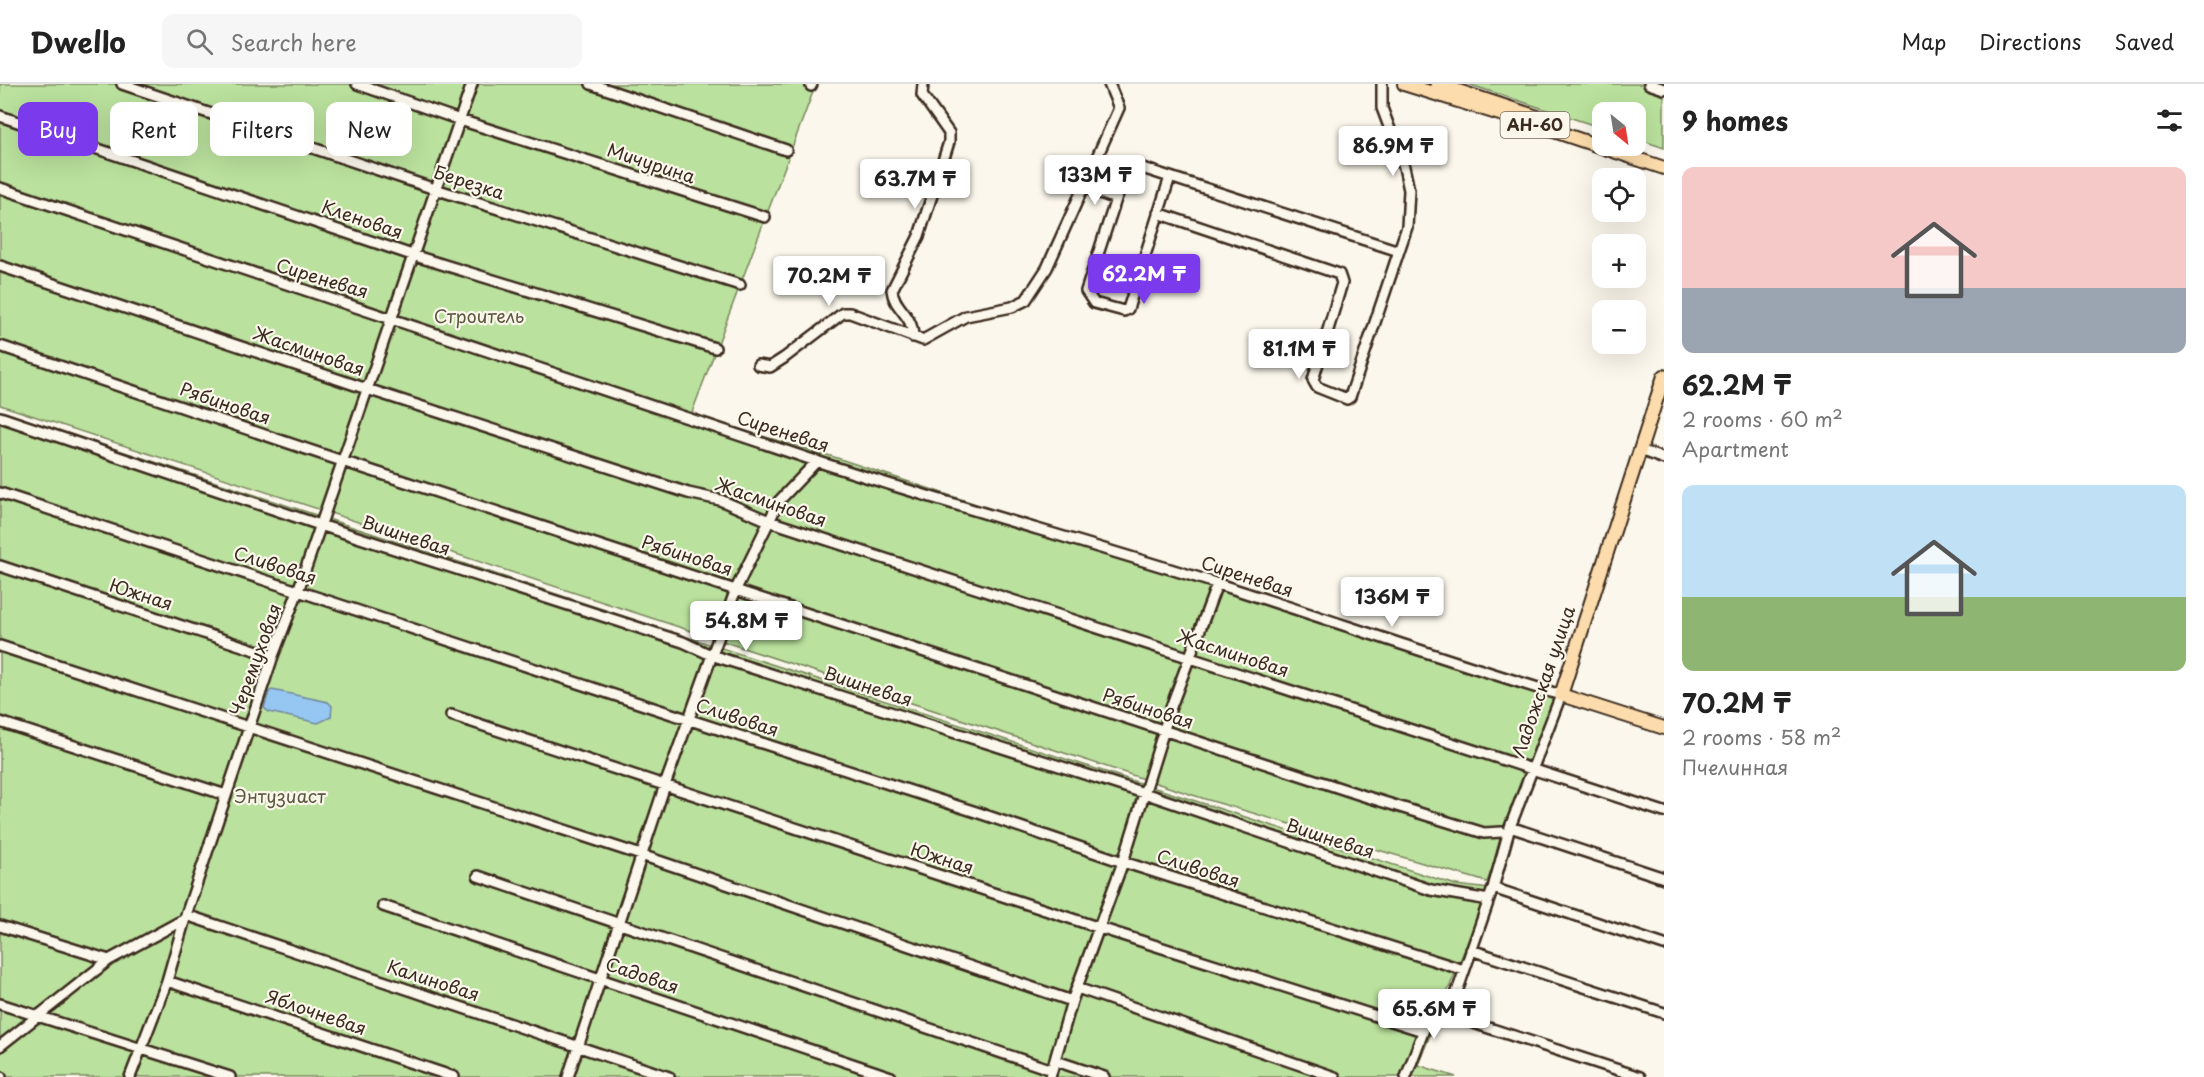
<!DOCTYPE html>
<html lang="en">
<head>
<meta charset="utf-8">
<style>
  :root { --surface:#fff; --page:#f6f6f6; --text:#222; --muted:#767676; --line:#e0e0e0; --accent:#7c3aed }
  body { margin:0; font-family:"Playpen Sans",sans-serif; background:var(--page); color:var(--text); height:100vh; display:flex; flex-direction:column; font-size:22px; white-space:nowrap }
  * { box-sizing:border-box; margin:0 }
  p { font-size:20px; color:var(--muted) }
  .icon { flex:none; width:33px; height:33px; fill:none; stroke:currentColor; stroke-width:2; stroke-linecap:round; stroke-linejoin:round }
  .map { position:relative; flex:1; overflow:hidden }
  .panel { display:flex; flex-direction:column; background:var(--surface); width:540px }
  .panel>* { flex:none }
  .top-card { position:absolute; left:18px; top:18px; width:570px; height:54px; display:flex; gap:12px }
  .needle { width:39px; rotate:150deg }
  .buttons { position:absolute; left:1592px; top:18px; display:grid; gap:12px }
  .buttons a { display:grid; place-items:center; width:54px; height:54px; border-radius:12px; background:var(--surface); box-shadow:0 6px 24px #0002; font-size:30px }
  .price { position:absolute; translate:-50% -51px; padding:0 14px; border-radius:6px; background:#fff; color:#222; font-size:20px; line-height:39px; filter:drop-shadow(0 2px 3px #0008) }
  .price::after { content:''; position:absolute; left:50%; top:36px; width:18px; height:14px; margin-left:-9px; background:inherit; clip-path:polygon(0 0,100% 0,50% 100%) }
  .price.selected { background:var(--accent); color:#fff }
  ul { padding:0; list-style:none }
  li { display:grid; align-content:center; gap:12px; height:318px; padding:0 18px }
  li span { display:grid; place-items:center; height:186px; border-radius:12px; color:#555 }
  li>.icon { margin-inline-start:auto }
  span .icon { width:108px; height:108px; fill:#fffc; stroke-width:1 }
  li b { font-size:26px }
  h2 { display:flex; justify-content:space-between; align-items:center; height:72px; padding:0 18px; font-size:26px }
  .chip { padding:0 21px; border-radius:12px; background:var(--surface); box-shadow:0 6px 24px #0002; font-size:21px; line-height:54px }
  .chip.selected { background:var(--accent); color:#fff }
  header { display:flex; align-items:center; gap:36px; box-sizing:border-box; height:84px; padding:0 30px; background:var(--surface); border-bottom:2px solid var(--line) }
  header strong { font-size:28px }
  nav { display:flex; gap:33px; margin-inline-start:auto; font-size:21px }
  .search { width:420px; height:54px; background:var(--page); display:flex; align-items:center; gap:15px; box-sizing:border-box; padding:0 21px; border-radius:12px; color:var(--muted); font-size:22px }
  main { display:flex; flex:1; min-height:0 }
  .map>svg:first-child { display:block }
</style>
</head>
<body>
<header>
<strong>Dwello</strong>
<div class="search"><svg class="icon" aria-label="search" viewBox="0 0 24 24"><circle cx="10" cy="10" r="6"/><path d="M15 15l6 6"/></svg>Search here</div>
<nav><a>Map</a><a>Directions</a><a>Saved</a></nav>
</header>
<main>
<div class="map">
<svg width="1664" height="993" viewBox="0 0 1664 993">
  <rect width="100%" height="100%" fill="#fbf7ec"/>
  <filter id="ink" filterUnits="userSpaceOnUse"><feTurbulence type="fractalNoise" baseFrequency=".0167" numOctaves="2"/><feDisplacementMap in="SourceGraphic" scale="12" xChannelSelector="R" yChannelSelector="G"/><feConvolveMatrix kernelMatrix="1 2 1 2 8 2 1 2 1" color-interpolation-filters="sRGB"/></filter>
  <g filter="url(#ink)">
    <path fill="#bae19d" stroke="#7a865e" stroke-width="1.5" d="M0,0H816L691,331L834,373L1217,500L1292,530L1554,616L1487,798L1205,715L0,321Z
      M1468,0H1664V64L1635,54V28H1602V44Z
      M0,327L681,551L1456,801L1489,805L1418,981L1456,993H0Z"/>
    <path fill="#96c7f2" stroke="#72889d" stroke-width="1.5" d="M272,606L328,618L332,622L331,633L318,639L269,628L264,624L269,608Z"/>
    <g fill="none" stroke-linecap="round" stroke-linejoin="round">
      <g stroke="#3b2a1e" stroke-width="14">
        <path id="minor" d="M122,0L435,105L740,201
          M357,0L460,36L765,133
          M591,0L786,66
          M1649,0L1664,5
          M811,2L812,0
          M0,32L412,171L715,264
          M1170,93L1128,225L1124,227L1094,219L1086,207L1116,115L1129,84L1133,81L1399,167
          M1083,103L1116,115
          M0,104C271,196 542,287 813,376C947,420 1082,457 1215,499C1331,536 1445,576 1561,611L1510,743L1493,804L1449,931L1640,993
          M1158,129L1339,190L1342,199L1313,296L1317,303L1347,315L1350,313L1407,143L1409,106L1404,83L1382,24V0
          M0,182L367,305L688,409L720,416L769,437L1664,728
          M913,253C913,230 894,225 892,206L919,152L949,58V49L922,11L923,0
          M0,262L342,377L1361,711L1484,749L1502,748
          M758,281L770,283L784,274L843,229H850L923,256L966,232L1012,223L1026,216L1047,184L1119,24L1109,0
          M0,333L320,441L683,558L711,571L1144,709L1431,806L1489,816
          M1640,366L1664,375
          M0,409L687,635L979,729L1123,778L1464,886
          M0,482L273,572
          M0,562L641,771L1072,917
          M451,631L1100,844L1423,947
          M0,638L226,711
          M1510,743L1664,794
          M478,792L1052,986
          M1493,804L1664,861
          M383,822L891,993
          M186,831L669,993
          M0,842L109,876
          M1471,866L1664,929
          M167,897L454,993
          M1077,904L1335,993
          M0,920L230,993
          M0,962L109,876L185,835
          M1056,977L1104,993
          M0,993H1
          M130,993L167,897L186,831L273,572L298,507L472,0
          M568,993L665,701L736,505L779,417L817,377
          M1050,993L1072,917L1123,778L1171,623L1217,500
          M1406,993L1428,935L1455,914"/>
      </g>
      <g stroke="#3b2a1e" stroke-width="16">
        <path id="major" d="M1404,0L1554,47L1664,84
          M1437,0L1553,38
          M1664,292L1561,611L1664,644"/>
      </g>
      <use href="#minor" stroke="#fbf7ec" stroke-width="9"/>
      <use href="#major" stroke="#fcdcac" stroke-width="12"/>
    </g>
  </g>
  <g text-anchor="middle" stroke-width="4.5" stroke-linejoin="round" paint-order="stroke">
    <rect fill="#fbf7ec" stroke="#75685c" stroke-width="1.5" x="1500.5" y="28" width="69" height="26" rx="4.5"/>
    <g font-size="16" font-weight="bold" fill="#3b2a1e">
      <text x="1535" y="47">АН-60</text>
    </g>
    <g font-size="18" fill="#3b2a1e" stroke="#fbf7ec">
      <text transform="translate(651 80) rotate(18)" y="6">Мичурина</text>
      <text transform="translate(469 99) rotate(18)" y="6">Березка</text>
      <text transform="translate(362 136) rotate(19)" y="6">Кленовая</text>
      <text transform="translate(322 195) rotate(17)" y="6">Сиреневая</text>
      <text transform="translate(309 268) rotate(19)" y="6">Жасминовая</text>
      <text transform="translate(225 320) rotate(19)" y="6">Рябиновая</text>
      <text transform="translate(783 348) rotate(18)" y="6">Сиреневая</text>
      <text transform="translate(771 419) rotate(19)" y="6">Жасминовая</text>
      <text transform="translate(406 452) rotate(18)" y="6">Вишневая</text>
      <text transform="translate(687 472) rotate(18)" y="6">Рябиновая</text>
      <text transform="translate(275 482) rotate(18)" y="6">Сливовая</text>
      <text transform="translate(1247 493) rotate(18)" y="6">Сиреневая</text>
      <text transform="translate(141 511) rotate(18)" y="6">Южная</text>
      <text transform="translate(1233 570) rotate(18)" y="6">Жасминовая</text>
      <text transform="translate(256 576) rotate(-70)" y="6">Черемуховая</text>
      <text transform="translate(1544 598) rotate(-71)" y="6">Ладожская улица</text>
      <text transform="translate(868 603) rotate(18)" y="6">Вишневая</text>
      <text transform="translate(1148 625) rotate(18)" y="6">Рябиновая</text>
      <text transform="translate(737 634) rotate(18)" y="6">Сливовая</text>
      <text transform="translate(1330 755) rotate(18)" y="6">Вишневая</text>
      <text transform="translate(942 775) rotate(18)" y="6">Южная</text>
      <text transform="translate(1198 785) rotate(18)" y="6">Сливовая</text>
      <text transform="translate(642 892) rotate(19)" y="6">Садовая</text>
      <text transform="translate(433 897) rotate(18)" y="6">Калиновая</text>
      <text transform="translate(316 929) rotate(19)" y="6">Яблочневая</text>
    </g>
    <g font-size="18" fill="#5b583e" stroke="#fbf7ec">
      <text x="479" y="239">Строитель</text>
      <text x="280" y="719">Энтузиаст</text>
    </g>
  </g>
</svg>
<div class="buttons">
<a><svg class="needle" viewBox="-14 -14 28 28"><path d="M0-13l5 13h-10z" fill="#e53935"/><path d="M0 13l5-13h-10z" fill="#767676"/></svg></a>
<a><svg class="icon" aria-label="locate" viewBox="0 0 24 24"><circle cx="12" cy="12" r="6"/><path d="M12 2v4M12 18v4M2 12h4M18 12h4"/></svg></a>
<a>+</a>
<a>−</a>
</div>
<b class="price" style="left:1393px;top:93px">86.9M ₸</b>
<b class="price" style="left:1095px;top:122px">133M ₸</b>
<b class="price" style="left:915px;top:126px">63.7M ₸</b>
<b class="price selected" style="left:1144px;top:221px">62.2M ₸</b>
<b class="price" style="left:829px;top:223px">70.2M ₸</b>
<b class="price" style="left:1299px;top:296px">81.1M ₸</b>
<b class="price" style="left:1392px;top:544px">136M ₸</b>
<b class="price" style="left:746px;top:568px">54.8M ₸</b>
<b class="price" style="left:1434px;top:956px">65.6M ₸</b>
<div class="top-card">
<a class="chip selected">Buy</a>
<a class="chip">Rent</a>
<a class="chip">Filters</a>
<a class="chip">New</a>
</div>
</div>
<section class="panel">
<h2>9 homes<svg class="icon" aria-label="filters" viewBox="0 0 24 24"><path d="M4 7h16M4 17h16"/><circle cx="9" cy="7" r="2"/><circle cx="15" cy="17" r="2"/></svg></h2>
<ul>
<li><span style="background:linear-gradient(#f6c9c9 65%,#9aa5b1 0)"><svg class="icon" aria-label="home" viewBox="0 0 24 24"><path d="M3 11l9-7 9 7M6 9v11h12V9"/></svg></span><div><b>62.2M ₸</b><p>2 rooms · 60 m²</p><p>Apartment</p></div></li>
<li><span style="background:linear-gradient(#bfe0f5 60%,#8fb573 0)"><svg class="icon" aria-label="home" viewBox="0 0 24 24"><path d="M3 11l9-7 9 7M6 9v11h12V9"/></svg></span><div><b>70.2M ₸</b><p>2 rooms · 58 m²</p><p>Пчелинная</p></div></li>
</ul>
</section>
</main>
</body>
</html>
